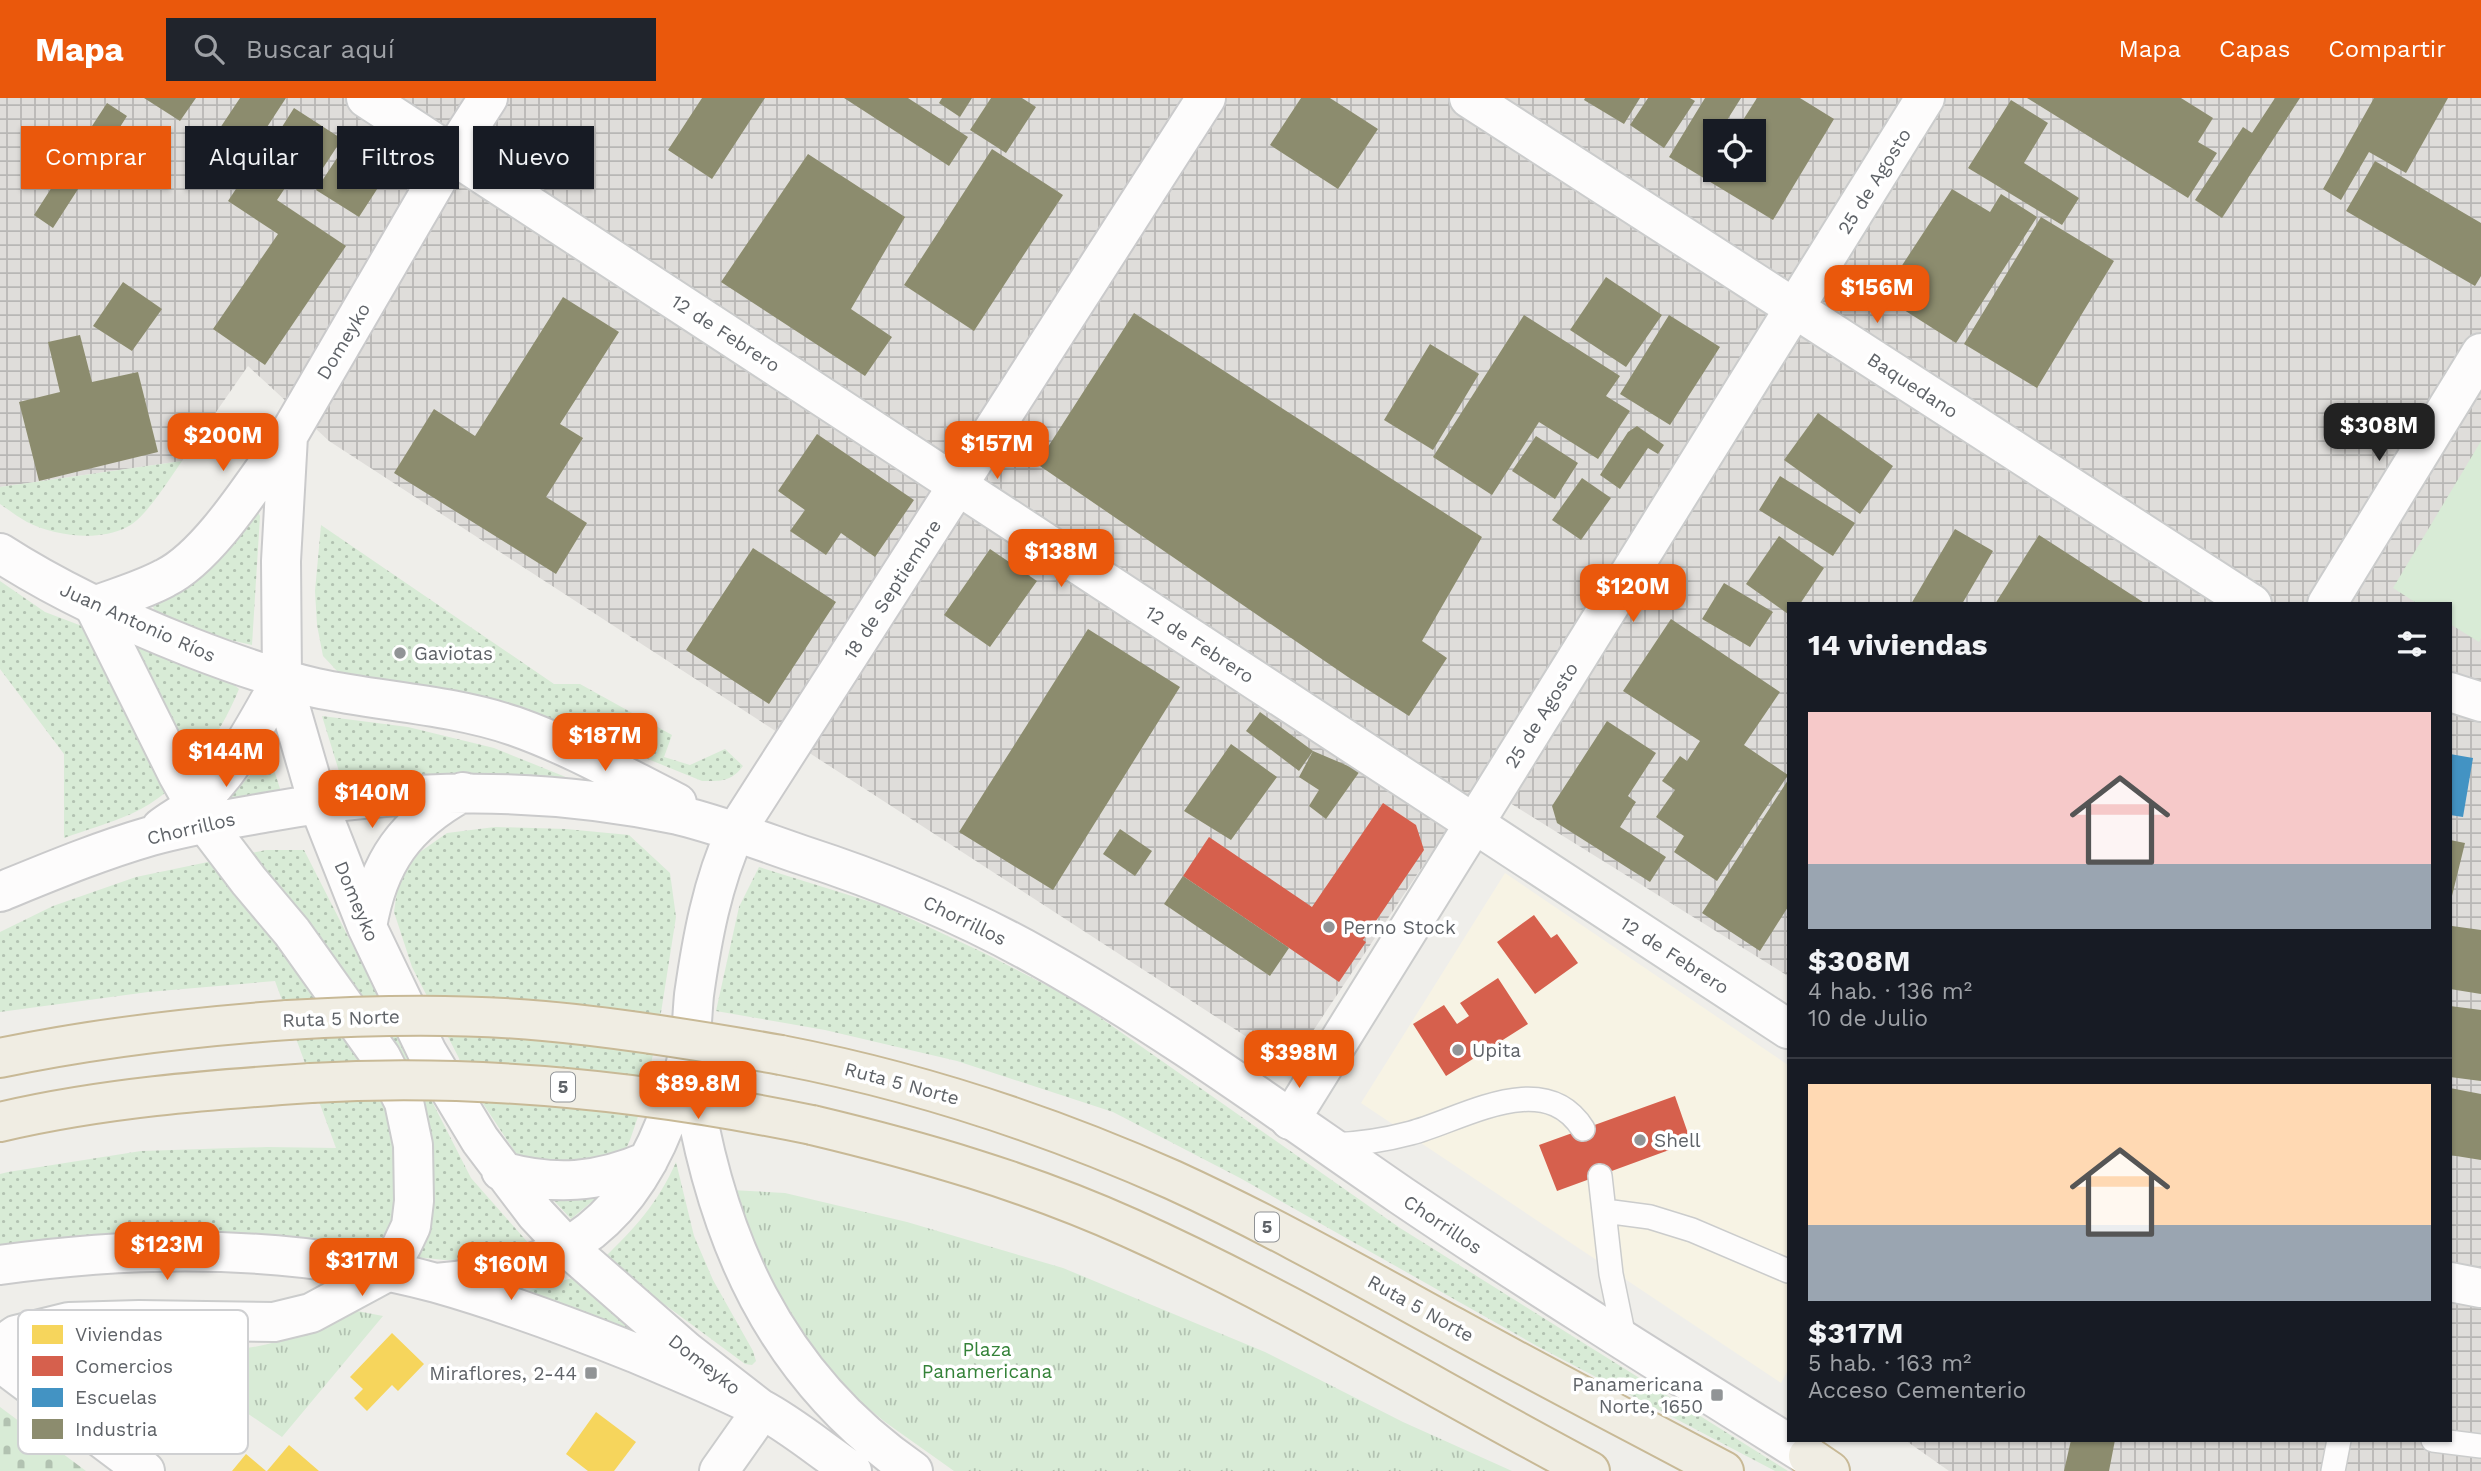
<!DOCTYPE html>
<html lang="es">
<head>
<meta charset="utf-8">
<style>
  :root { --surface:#171b24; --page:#20242c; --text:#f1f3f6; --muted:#9ea1a6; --line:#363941; --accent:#ea580c }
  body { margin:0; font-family:"Work Sans",sans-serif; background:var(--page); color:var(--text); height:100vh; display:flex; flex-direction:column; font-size:26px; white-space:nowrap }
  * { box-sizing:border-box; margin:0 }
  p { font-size:23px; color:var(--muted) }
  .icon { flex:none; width:38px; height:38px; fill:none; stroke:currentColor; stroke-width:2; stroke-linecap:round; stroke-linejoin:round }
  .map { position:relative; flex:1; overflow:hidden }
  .side { position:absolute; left:1787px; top:504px; width:665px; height:840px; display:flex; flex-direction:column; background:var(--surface); border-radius:0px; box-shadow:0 2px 5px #0004 }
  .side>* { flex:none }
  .guide { position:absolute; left:21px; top:28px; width:665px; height:63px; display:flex; gap:14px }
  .fabs { position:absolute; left:1703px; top:21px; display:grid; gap:14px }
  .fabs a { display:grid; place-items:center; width:63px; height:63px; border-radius:0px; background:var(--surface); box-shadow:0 2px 5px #0004; font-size:35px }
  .price { position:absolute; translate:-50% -60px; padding:0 16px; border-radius:14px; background:var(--accent); color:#fff; font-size:23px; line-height:46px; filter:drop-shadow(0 2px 4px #0008) }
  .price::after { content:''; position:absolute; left:50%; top:42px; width:21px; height:16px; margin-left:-10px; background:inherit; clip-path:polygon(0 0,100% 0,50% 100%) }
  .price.current { background:#222; color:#fff }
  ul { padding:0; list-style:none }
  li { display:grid; align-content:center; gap:14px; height:371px; padding:0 21px }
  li+li { border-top:2px solid var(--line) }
  li span { display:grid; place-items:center; height:217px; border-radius:0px; color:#555 }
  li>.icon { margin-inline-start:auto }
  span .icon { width:126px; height:126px; fill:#fffc; stroke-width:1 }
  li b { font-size:30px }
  h2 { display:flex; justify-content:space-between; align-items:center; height:84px; padding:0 21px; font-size:30px }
  .chip { padding:0 24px; border-radius:0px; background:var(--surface); box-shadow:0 2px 5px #0004; font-size:24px; line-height:63px }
  .chip.current { background:var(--accent); color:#fff }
  header { display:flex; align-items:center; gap:42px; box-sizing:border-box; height:98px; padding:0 35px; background:var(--accent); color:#fff }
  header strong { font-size:33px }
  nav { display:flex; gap:38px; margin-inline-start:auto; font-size:24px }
  .search { width:490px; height:63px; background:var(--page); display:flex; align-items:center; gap:18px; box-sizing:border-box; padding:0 24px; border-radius:0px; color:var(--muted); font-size:26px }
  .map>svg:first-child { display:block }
</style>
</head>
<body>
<header>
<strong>Mapa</strong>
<div class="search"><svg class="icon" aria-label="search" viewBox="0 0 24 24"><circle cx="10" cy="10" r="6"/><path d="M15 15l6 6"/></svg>Buscar aquí</div>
<nav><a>Mapa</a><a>Capas</a><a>Compartir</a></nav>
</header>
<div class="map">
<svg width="2481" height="1373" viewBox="0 0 2481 1373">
  <defs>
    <pattern id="industrial-grid" width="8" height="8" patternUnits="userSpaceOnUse" patternTransform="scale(1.75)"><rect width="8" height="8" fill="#dfddda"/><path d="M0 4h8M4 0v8" fill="none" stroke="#b8b7b5"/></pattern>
    <pattern id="grass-dots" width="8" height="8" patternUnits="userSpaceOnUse" patternTransform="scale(1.75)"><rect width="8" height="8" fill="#d8ebd6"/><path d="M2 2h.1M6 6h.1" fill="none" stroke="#b2c2b1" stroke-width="1.8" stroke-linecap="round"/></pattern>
    <pattern id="cemetery-stones" width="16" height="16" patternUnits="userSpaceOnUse" patternTransform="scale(1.75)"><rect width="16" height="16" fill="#d8ebd6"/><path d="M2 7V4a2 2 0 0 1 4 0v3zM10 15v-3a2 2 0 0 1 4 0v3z" fill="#b2c2b1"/></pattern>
    <pattern id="park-tufts" width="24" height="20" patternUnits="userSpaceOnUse" patternTransform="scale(1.75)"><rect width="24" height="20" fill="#d8ebd6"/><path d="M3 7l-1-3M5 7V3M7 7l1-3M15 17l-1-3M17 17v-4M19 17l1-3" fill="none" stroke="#b2c2b1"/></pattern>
  </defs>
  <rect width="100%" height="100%" fill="#efeeea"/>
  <path fill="#f7f3e4" d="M1505,775L1788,967V1272L1781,1285L1361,1005Z"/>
  <path fill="url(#industrial-grid)" fill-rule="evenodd" d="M0,0H2481V1373H1949L1905,1342H2450V506H1788V878L1478,685L1307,942L1270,954L329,343L248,268L182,363L0,389ZM1715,33H1754V72H1715Z"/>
  <path fill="url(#grass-dots)" d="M182,363C170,380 145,421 127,429C98,444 55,438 27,424C18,419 9,412 0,406V389Z
    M257,412L260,418L252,547L213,538L154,512L153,508L155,504Z
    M321,427L554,586H580L672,637L664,659L690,667L725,651L743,668C731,684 721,683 702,683L527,612L461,595L338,574L323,558L317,527L315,493Z
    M0,483L45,514L232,585L239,591C218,642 183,692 131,716C110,725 86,732 64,740V656L0,571Z
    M322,618L408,629L494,650L578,684L391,681L342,683Z
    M269,656L282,697L226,704Z
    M495,729L566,731L629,737L670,775L676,819L660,921L644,1001L630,1042L613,1079L594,1102L571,1121L530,1077L480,1001L412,869L394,814L399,779L420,754L447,735Z
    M266,752H304L471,1080L531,1148L497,1161L445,1162L149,1133L60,1140L0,1150V1076L8,1074L141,1053L267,1049L336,1050L275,883L148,894L0,914V834L53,808L136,779Z
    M759,769L884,808L984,855L1075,902L1400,1130L1788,1373H1775L1537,1248L1240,1080L1113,1014L957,963L825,932L716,913L739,809Z
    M676,1064L694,1138L713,1182L753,1253L756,1263L752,1267L745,1266L603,1161C635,1130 658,1105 676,1064Z
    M572,1180L637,1237L524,1194Z"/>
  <path fill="url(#cemetery-stones)" d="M0,1309L86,1373H0Z"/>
  <path fill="url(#park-tufts)" d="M731,1092L785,1095L907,1124L1063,1170L1265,1254L1403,1324L1512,1373H954L885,1324L833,1281L770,1182Z
    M352,1212L383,1218L282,1339L152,1250C230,1259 283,1250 352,1212Z"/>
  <path fill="#d8ebd6" d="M2481,343V540L2479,544L2450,526V506H2418L2393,490Z"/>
  <path fill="#f6d55c" d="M392,1235L424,1266L398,1293L392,1287L367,1313L354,1300L363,1291L350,1279Z
    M596,1314L636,1344L614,1373H588L566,1356Z
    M289,1347L319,1373H267Z
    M246,1356L266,1373H232Z"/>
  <path fill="#d6604d" d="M1383,705L1416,727L1424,752L1363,842L1366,844L1339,884L1183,778L1209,739L1312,809Z
    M1534,817L1551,840L1557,836L1578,865L1535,896L1497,844Z
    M1498,880L1528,926L1446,978L1413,926L1444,907L1457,926L1469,918L1460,905Z
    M1675,998L1691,1044L1557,1093L1539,1047Z"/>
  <path fill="#4393c3" d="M2450,656L2473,660L2463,719L2450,717Z"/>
  <path fill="#8c8c6e" d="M144,0H196L180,23Z
    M240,0H286L235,78L202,57Z
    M702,0H765L712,81L668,52Z
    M844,0H908L968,39L949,68Z
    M942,0H972L960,19L939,5Z
    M991,0H1022L1036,9L1006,55L970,32Z
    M1301,0H1330L1378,31L1338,91L1270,47Z
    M1585,0H1640L1624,26L1584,2Z
    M1648,0H1690L1695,3L1664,50L1630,27Z
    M1705,0H1741L1724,27L1734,33H1715V72H1754V33H1736L1757,0H1800L1834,21L1773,122L1669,59Z
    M2027,0H2181L2213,20L2198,44L2217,55L2188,100Z
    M2275,0H2300L2222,120L2195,102L2243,29L2252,35Z
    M2374,0H2448L2406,75L2369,54L2341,102L2323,91Z
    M2011,2L2048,25L2024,65L2079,100L2062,127L1968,70Z
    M107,5L127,18L96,67L75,54Z
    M294,10L342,41L321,73L273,43Z
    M267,44L301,66L277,102L346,148L265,267L213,231L278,136L228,103Z
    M992,51L1063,97L974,233L904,187Z
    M341,54L383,82L359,119L316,92Z
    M808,56L905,119L851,211L892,239L865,278L721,184Z
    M72,58L91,71L53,130L34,117Z
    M2375,63L2481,125V178L2475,188L2346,113Z
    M1952,91L1990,114L2001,96L2037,119L1956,245L1882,198Z
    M2041,119L2114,163L2037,290L1964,246Z
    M1606,179L1662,217L1626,269L1570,232Z
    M123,184L162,211L132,253L93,228Z
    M563,199L619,234L560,326L583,340L546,399L587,425L556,476L394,375L434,311L475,338Z
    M1134,215L1482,439L1422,543L1447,560L1409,618L1348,579L1037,366Z
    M1524,217L1620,278L1606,298L1630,313L1598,361L1539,324L1492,397L1433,359Z
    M1669,217L1720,249L1670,327L1620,296Z
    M80,237L92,284L138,274L158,354L39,383L19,304L60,294L48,244Z
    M1430,246L1479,276L1433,352L1384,322Z
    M1818,315L1893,368L1860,416L1784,362Z
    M1637,328L1664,347L1658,356L1648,350L1620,391L1600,377L1628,334Z
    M817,336L914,402L875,459L841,435L826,457L790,433L805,412L778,393Z
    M1536,338L1578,365L1555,401L1512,373Z
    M1780,378L1855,425L1833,458L1759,412Z
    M1582,380L1611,400L1581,442L1552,422Z
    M1955,431L1993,453L1962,506H1911Z
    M2039,437L2146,506H1995Z
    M1779,438L1824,470L1800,506H1788V516L1746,486Z
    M753,450L836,504L769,606L686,552Z
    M990,451L1037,483L990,549L944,517Z
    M1724,485L1773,514L1750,549L1702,521Z
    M1671,521L1780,594L1744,647L1788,677L1717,783L1674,754L1684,738L1656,719L1675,692L1662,683L1680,658L1687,663L1700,643L1623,593Z
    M1088,531L1180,589L1053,792L959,734Z
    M1260,614L1313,653L1360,673L1326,721L1309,708L1319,692L1299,679L1313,653L1299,673L1246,633Z
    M1607,623L1656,655L1628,698L1636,704L1620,729L1666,759L1650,784L1557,725L1552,708Z
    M1231,646L1277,679L1231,742L1184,713Z
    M1788,682V809L1760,853L1702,815Z
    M1120,731L1152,753L1135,778L1103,756Z
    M2450,742L2465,745L2451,802H2450Z
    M1183,778L1289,850L1270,878L1164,806Z
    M2452,828L2481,832V896L2450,891Z
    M2450,908L2481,912V983L2450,979Z
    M2450,990L2481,996V1062L2450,1057L2452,1011H2450Z
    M2071,1342H2115L2109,1373H2064Z"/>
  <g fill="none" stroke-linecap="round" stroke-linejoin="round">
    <g stroke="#cbcccc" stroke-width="26">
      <path id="lane" d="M1331,1047C1359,1046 1385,1042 1411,1035C1463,1021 1544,969 1583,1031
        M1600,1078L1611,1176L1625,1244
        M1605,1113L1650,1119L1692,1132L1788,1173
        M2433,1342L2481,1348
        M2333,1373L2339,1342"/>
    </g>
    <g stroke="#cbcccc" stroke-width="42">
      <path id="street" d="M366,0L1788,931
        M1469,0L2252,506
        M2327,506L2481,255
        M2450,594L2481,604
        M1290,1022L1925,0
        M2450,1184L2481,1190
        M0,1248L16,1237L69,1224L139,1222L274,1224L311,1215L387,1174L402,1147L411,1128L414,1103L413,1047L404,1004L381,959L292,834L249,783L205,725L178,677L94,508
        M0,1264L145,1373
        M719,1373L762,1312"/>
    </g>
    <g stroke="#cacacb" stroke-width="42">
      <path id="secondary" d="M488,0L452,56L288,338L281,463L282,581L318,705L367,829L427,954L480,1042L536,1116L567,1149L686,1253L762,1312
        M0,455C59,493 124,523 190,549C231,565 273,580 316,590C382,604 449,606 514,628C571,648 623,678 677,705
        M94,508C118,499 143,492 165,480C210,458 257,380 288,338
        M161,730C171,722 183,716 193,708C231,678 258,622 282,581
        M0,794C49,774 99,753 151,738C190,727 229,721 269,714C407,690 540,688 678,717C720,727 761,743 802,757C885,784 965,817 1041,860C1167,931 1284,1017 1402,1098C1535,1188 1672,1273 1808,1358
        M367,829C378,764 405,726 463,694
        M690,975C714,1138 774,1277 913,1373
        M501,1073C555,1088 597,1085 648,1063
        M0,1167C143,1147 296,1147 436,1185C503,1204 570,1229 635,1255C677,1273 720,1290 761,1311C793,1328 822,1353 852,1373
        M436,1185C550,1175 622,1135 665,1026C674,1005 682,983 687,961C692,940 692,918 694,897C702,841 712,785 736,733L1206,0"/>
    </g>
    <g stroke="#c8b996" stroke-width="42">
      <path id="highway" d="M781,957C916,983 1047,1026 1173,1082C1269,1126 1361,1178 1454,1229C1543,1278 1634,1325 1724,1373
        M0,960C96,940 191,929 288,922
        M0,1024C102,1000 207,992 311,985
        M812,1027C921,1053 1028,1084 1130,1130C1288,1201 1437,1292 1590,1373
        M1808,1358L1830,1373"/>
    </g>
    <use href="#lane" stroke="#fdfcfc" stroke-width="23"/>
    <use href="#street" stroke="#fdfcfc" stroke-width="38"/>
    <use href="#secondary" stroke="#fdfcfc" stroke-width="38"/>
    <use href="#highway" stroke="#f0ede3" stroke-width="38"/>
    <g stroke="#c8b996" stroke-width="42" stroke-linecap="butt">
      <path id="highway-bridge" d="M288,922C373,917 459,915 544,923C623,930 702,943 781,957
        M311,985C480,975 647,993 812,1027"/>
    </g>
    <use href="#highway-bridge" stroke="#f0ede3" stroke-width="38"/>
  </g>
  <g fill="#919496" stroke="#fff" stroke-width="2.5">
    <circle cx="400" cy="555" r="7"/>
    <circle cx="1329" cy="829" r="7"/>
    <circle cx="1458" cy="952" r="7"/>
    <circle cx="1640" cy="1042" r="7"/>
    <rect x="584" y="1268" width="14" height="14" rx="3.5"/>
    <rect x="1710" y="1290" width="14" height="14" rx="3.5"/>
  </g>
  <g text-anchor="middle" stroke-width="7" stroke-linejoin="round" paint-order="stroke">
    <g fill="#fff" stroke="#8f9295" stroke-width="2">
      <rect x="551" y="974.5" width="24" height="29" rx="5"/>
      <rect x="1255" y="1114.5" width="24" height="29" rx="5"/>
    </g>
    <g font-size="18" font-weight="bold" fill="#5f6368">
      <text x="563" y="995">5</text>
      <text x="1267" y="1135">5</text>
    </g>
    <g font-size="19" fill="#5f6368" stroke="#fff">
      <text transform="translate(1874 83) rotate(-58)" y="7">25 de Agosto</text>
      <text transform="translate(726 235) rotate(33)" y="7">12 de Febrero</text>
      <text transform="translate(343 243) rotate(-59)" y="7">Domeyko</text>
      <text transform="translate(1913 287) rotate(33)" y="7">Baquedano</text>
      <text transform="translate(892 491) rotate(-57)" y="7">18 de Septiembre</text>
      <text transform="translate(138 524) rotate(24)" y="7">Juan Antonio Ríos</text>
      <text transform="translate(1200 546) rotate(33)" y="7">12 de Febrero</text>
      <text transform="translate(1541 617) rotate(-58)" y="7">25 de Agosto</text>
      <text transform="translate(191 730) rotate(-13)" y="7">Chorrillos</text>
      <text transform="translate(357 803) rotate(67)" y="7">Domeyko</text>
      <text transform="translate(965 822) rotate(26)" y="7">Chorrillos</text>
      <text transform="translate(1675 857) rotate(33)" y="7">12 de Febrero</text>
      <text transform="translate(341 920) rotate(-2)" y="7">Ruta 5 Norte</text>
      <text transform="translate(902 985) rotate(15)" y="7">Ruta 5 Norte</text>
      <text transform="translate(1443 1126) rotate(34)" y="7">Chorrillos</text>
      <text transform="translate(1421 1210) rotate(29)" y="7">Ruta 5 Norte</text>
      <text transform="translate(705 1266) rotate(38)" y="7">Domeyko</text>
    </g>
    <g font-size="19" fill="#5f6368" stroke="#fff" text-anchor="start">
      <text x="414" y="562">Gaviotas</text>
      <text x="1343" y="836">Perno Stock</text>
      <text x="1472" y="959">Upita</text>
      <text x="1654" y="1049">Shell</text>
      <text x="577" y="1282" text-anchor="end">Miraflores, 2-44</text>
      <text x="1703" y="1293" text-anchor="end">Panamericana<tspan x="1703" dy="22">Norte, 1650</tspan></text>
    </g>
    <g font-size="19" fill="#348238" stroke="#fff">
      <text x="987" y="1258">Plaza<tspan x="987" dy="22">Panamericana</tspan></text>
    </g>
  </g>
  <rect x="18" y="1212" width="230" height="144" rx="10" fill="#fff" stroke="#cfd0d2" stroke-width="2"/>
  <rect x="32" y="1227" width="31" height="19" fill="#f6d55c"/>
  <rect x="32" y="1258" width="31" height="20" fill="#d6604d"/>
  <rect x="32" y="1290" width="31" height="19" fill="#4393c3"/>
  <rect x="32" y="1321" width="31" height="20" fill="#8c8c6e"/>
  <g font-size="19" fill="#5f6368">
    <text x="75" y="1243">Viviendas</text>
    <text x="75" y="1275">Comercios</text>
    <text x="75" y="1306">Escuelas</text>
    <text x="75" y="1338">Industria</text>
  </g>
</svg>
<div class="fabs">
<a><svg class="icon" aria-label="locate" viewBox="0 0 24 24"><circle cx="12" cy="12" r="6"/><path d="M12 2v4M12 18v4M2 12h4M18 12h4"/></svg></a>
</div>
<b class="price" style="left:1877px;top:227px">$156M</b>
<b class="price current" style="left:2379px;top:365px">$308M</b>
<b class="price" style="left:223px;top:375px">$200M</b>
<b class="price" style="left:997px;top:383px">$157M</b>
<b class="price" style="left:1061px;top:491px">$138M</b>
<b class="price" style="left:1633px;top:526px">$120M</b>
<b class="price" style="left:605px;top:675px">$187M</b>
<b class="price" style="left:226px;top:691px">$144M</b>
<b class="price" style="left:372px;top:732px">$140M</b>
<b class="price" style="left:1299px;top:992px">$398M</b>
<b class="price" style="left:698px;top:1023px">$89.8M</b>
<b class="price" style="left:167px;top:1184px">$123M</b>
<b class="price" style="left:362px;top:1200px">$317M</b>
<b class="price" style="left:511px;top:1204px">$160M</b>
<div class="guide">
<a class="chip current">Comprar</a>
<a class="chip">Alquilar</a>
<a class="chip">Filtros</a>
<a class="chip">Nuevo</a>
</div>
<section class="side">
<h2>14 viviendas<svg class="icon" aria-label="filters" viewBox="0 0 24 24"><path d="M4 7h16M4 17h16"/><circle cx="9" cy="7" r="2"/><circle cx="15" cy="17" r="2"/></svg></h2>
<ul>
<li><span style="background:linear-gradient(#f6c9c9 70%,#9aa5b1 0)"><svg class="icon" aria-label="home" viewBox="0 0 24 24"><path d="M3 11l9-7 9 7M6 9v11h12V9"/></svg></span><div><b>$308M</b><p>4 hab. · 136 m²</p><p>10 de Julio</p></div></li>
<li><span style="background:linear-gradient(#ffd9b3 65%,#9aa5b1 0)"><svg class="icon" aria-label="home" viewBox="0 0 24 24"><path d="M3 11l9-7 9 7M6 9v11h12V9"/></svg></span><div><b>$317M</b><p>5 hab. · 163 m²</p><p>Acceso Cementerio</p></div></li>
</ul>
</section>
</div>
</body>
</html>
